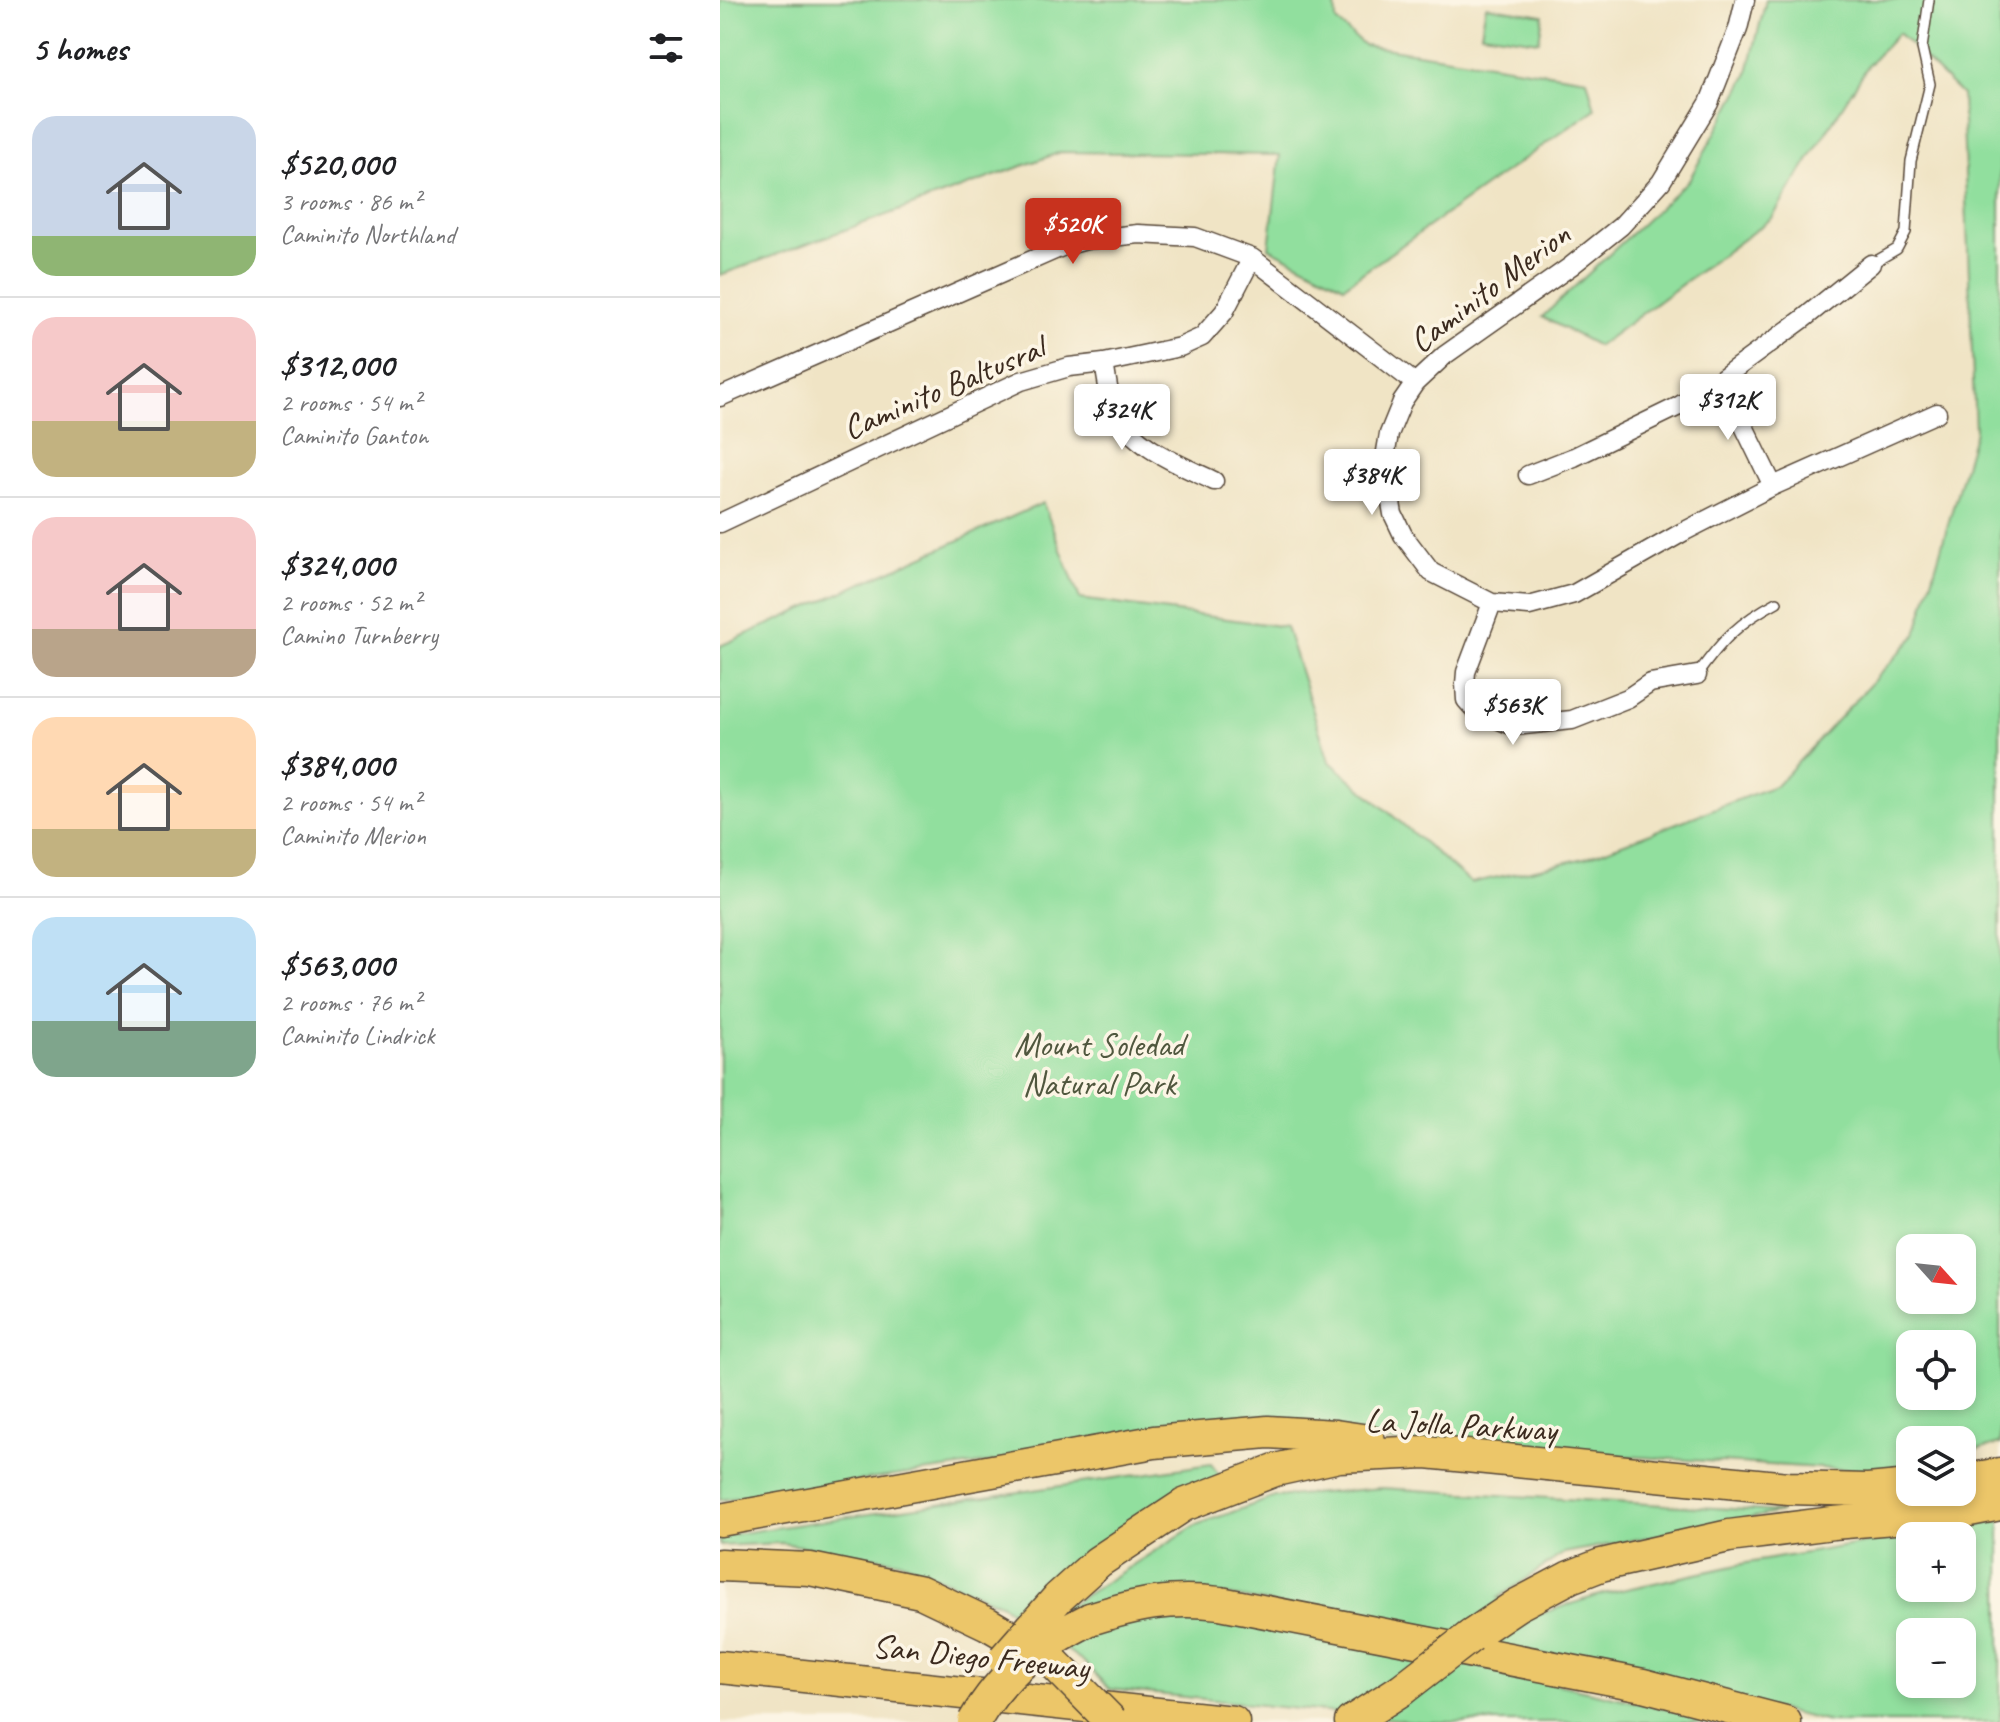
<!DOCTYPE html>
<html lang="en">
<head>
<meta charset="utf-8">
<style>
  :root { --surface:#fff; --page:#f6f6f6; --text:#202124; --muted:#757577; --line:#e0e0e0; --accent:#c8321e }
  body { margin:0; font-family:Caveat,sans-serif; background:var(--page); color:var(--text); height:100vh; display:flex; flex-direction:column; font-size:30px; white-space:nowrap }
  * { box-sizing:border-box; margin:0 }
  p { font-size:26px; color:var(--muted) }
  .icon { flex:none; width:44px; height:44px; fill:none; stroke:currentColor; stroke-width:2; stroke-linecap:round; stroke-linejoin:round }
  .map { position:relative; flex:1; overflow:hidden }
  .drawer { display:flex; flex-direction:column; background:var(--surface); width:720px }
  .drawer>* { flex:none }
  .needle { width:52px; rotate:117deg }
  .buttons { position:absolute; left:1176px; top:1234px; display:grid; gap:16px }
  .buttons a { display:grid; place-items:center; width:80px; height:80px; border-radius:16px; background:var(--surface); box-shadow:0 4px 12px #0003; font-size:40px }
  .price { position:absolute; translate:-50% -68px; padding:0 18px; border-radius:8px; background:#fff; color:#222; font-size:26px; line-height:52px; filter:drop-shadow(0 2px 4px #0008) }
  .price::after { content:''; position:absolute; left:50%; top:48px; width:24px; height:18px; margin-left:-12px; background:inherit; clip-path:polygon(0 0,100% 0,50% 100%) }
  .price.on { background:var(--accent); color:#fff }
  ul { padding:0; list-style:none }
  li { display:flex; align-items:center; gap:24px; height:200px; padding:0 32px }
  li+li { border-top:2px solid var(--line) }
  li span { display:grid; place-items:center; flex:none; width:224px; height:160px; border-radius:24px; color:#555 }
  li>.icon { margin-inline-start:auto }
  span .icon { width:96px; height:96px; fill:#fffc; stroke-width:1 }
  li b { font-size:34px }
  h2 { display:flex; justify-content:space-between; align-items:center; height:96px; padding:0 32px; font-size:34px }
  main { display:flex; flex:1; min-height:0 }
  .map>svg:first-child { display:block }
</style>
</head>
<body>
<main>
<section class="drawer">
<h2>5 homes<svg class="icon" aria-label="filters" viewBox="0 0 24 24"><path d="M4 7h16M4 17h16"/><circle cx="9" cy="7" r="2"/><circle cx="15" cy="17" r="2"/></svg></h2>
<ul>
<li><span style="background:linear-gradient(#c9d6e8 75%,#8fb573 0)"><svg class="icon" aria-label="home" viewBox="0 0 24 24"><path d="M3 11l9-7 9 7M6 9v11h12V9"/></svg></span><div><b>$520,000</b><p>3 rooms · 86 m²</p><p>Caminito Northland</p></div></li>
<li><span style="background:linear-gradient(#f6c9c9 65%,#c2b280 0)"><svg class="icon" aria-label="home" viewBox="0 0 24 24"><path d="M3 11l9-7 9 7M6 9v11h12V9"/></svg></span><div><b>$312,000</b><p>2 rooms · 54 m²</p><p>Caminito Ganton</p></div></li>
<li><span style="background:linear-gradient(#f6c9c9 70%,#b9a48a 0)"><svg class="icon" aria-label="home" viewBox="0 0 24 24"><path d="M3 11l9-7 9 7M6 9v11h12V9"/></svg></span><div><b>$324,000</b><p>2 rooms · 52 m²</p><p>Camino Turnberry</p></div></li>
<li><span style="background:linear-gradient(#ffd9b3 70%,#c2b280 0)"><svg class="icon" aria-label="home" viewBox="0 0 24 24"><path d="M3 11l9-7 9 7M6 9v11h12V9"/></svg></span><div><b>$384,000</b><p>2 rooms · 54 m²</p><p>Caminito Merion</p></div></li>
<li><span style="background:linear-gradient(#bfe0f5 65%,#7fa58c 0)"><svg class="icon" aria-label="home" viewBox="0 0 24 24"><path d="M3 11l9-7 9 7M6 9v11h12V9"/></svg></span><div><b>$563,000</b><p>2 rooms · 76 m²</p><p>Caminito Lindrick</p></div></li>
</ul>
</section>
<div class="map">
<svg width="1280" height="1722" viewBox="0 0 1280 1722">
  <rect width="100%" height="100%" fill="#fcf5e5"/>
  <filter id="ink" filterUnits="userSpaceOnUse"><feTurbulence type="fractalNoise" baseFrequency=".0125" numOctaves="2"/><feDisplacementMap in="SourceGraphic" scale="16" xChannelSelector="R" yChannelSelector="G"/><feConvolveMatrix kernelMatrix="1 2 1 2 8 2 1 2 1" color-interpolation-filters="sRGB"/></filter>
  <filter id="wash" filterUnits="userSpaceOnUse"><feTurbulence type="fractalNoise" baseFrequency=".006" numOctaves="4" result="noise"/><feDisplacementMap in="SourceGraphic" scale="32" xChannelSelector="R" yChannelSelector="G"/><feGaussianBlur stdDeviation="1.8" result="paint"/><feColorMatrix in="noise" values="0 0 0 0 0 0 0 0 0 0 0 0 0 0 0 0 0 1.4 0 .05"/><feComposite in="paint" operator="in"/></filter>
  <g filter="url(#wash)">
    <rect width="100%" height="100%" fill="#f0e4c5"/>
    <path fill="#91df9e" stroke="#66845e" stroke-width="2" fill-rule="evenodd" d="M0,0H615L616,21L644,45L867,79L875,109L624,286L549,248L560,155L341,152L0,275Z
      M1046,0H1280V1444L1242,1454V1440H1190V1466L1164,1472L499,1431L0,1500V646L323,503L360,599L566,627L609,761L751,883L865,858L1057,785L1196,635L1255,431L1242,95L1178,33L1149,64L1052,218L878,346L822,317L969,180L1027,76ZM1190,1248H1242V1300H1190ZM1190,1344H1242V1396H1190Z
      M766,6L823,15L819,41L761,33Z
      M491,1464L501,1477L323,1585L351,1604L476,1525L555,1497L661,1488L1061,1512L844,1553L778,1598L823,1613L883,1594L1027,1563L1280,1520V1722H1110L801,1650L506,1595L411,1619L474,1616L539,1622L663,1645L1004,1722H701L389,1689L364,1662L282,1605L180,1561L61,1543L0,1546V1536ZM1190,1536H1242V1588H1190ZM1190,1632H1242V1684H1190Z"/>
  </g>
  <g filter="url(#ink)">
    <g fill="none" stroke-linecap="round" stroke-linejoin="round">
      <g stroke="#564637" stroke-width="12">
        <path id="lane" d="M1151,264L1177,249L1186,232L1191,161L1210,84L1202,48L1209,0
          M977,675C1002,640 1019,622 1057,602"/>
      </g>
      <g stroke="#564637" stroke-width="21">
        <path id="street" d="M1025,0L1018,29L989,103L941,182L901,226L851,266L725,355L695,383L682,402L669,434L664,463L673,514L683,535L711,572L772,603L809,606L854,594L963,532L1053,486L1217,413
          M384,363C387,378 388,397 395,411C412,447 461,465 494,481
          M1001,379L1053,486
          M0,397L344,246L366,240L418,234L475,237L532,258L695,383
          M808,475L854,457L959,406L1001,379L1083,319L1151,264
          M0,523L301,381L349,367L384,363L460,347L482,337L504,312L532,258
          M772,603L746,672L745,684L746,700L755,710L794,726L852,720L908,698L930,683L977,675"/>
      </g>
      <g stroke="#564637" stroke-width="35">
        <path id="highway" d="M1242,1481L1280,1474
          M0,1520L434,1442L548,1432L615,1436L649,1441
          M0,1565L90,1569L201,1592L268,1624L323,1656
          M338,1598L378,1562L464,1505L555,1470L619,1456L706,1452L1068,1488L1148,1490L1190,1486
          M370,1619C417,1604 451,1597 500,1603L923,1685L1065,1722
          M751,1636L797,1605L850,1577L881,1565L1009,1536L1113,1523L1234,1513L1280,1504
          M0,1667L513,1722
          M631,1722L681,1690"/>
      </g>
      <use href="#lane" stroke="#fff" stroke-width="9"/>
      <use href="#street" stroke="#fff" stroke-width="18"/>
      <use href="#highway" stroke="#ecc669" stroke-width="32"/>
      <g stroke="#564637" stroke-width="35" stroke-linecap="butt">
        <path id="highway-bridge" d="M284,1659L338,1598
          M333,1662L392,1722
          M681,1690L751,1636
          M254,1722C283,1672 320,1644 370,1619"/>
      </g>
      <use href="#highway-bridge" stroke="#ecc669" stroke-width="32"/>
    </g>
  </g>
  <g text-anchor="middle" stroke-width="7" stroke-linejoin="round" paint-order="stroke">
    <g font-size="34" fill="#3b2a1e" stroke="#fcf5e5">
      <text transform="translate(769 287) rotate(-37)" y="12">Caminito Merion</text>
      <text transform="translate(223 387) rotate(-23)" y="12">Caminito Baltusral</text>
      <text transform="translate(741 1424) rotate(3)" y="12">La Jolla Parkway</text>
      <text transform="translate(261 1656) rotate(6)" y="12">San Diego Freeway</text>
    </g>
    <g font-size="34" fill="#50573e" stroke="#fcf5e5">
      <text x="379" y="1056">Mount Soledad<tspan x="379" dy="39">Natural Park</tspan></text>
    </g>
  </g>
</svg>
<div class="buttons">
<a><svg class="needle" viewBox="-14 -14 28 28"><path d="M0-13l5 13h-10z" fill="#e53935"/><path d="M0 13l5-13h-10z" fill="#757577"/></svg></a>
<a><svg class="icon" aria-label="locate" viewBox="0 0 24 24"><circle cx="12" cy="12" r="6"/><path d="M12 2v4M12 18v4M2 12h4M18 12h4"/></svg></a>
<a><svg class="icon" aria-label="layers" viewBox="0 0 24 24"><path d="M12 4l9 5-9 5-9-5zM3 14l9 5 9-5"/></svg></a>
<a>+</a>
<a>−</a>
</div>
<b class="price on" style="left:353px;top:266px">$520K</b>
<b class="price" style="left:1008px;top:442px">$312K</b>
<b class="price" style="left:402px;top:452px">$324K</b>
<b class="price" style="left:652px;top:517px">$384K</b>
<b class="price" style="left:793px;top:747px">$563K</b>
</div>
</main>
</body>
</html>
